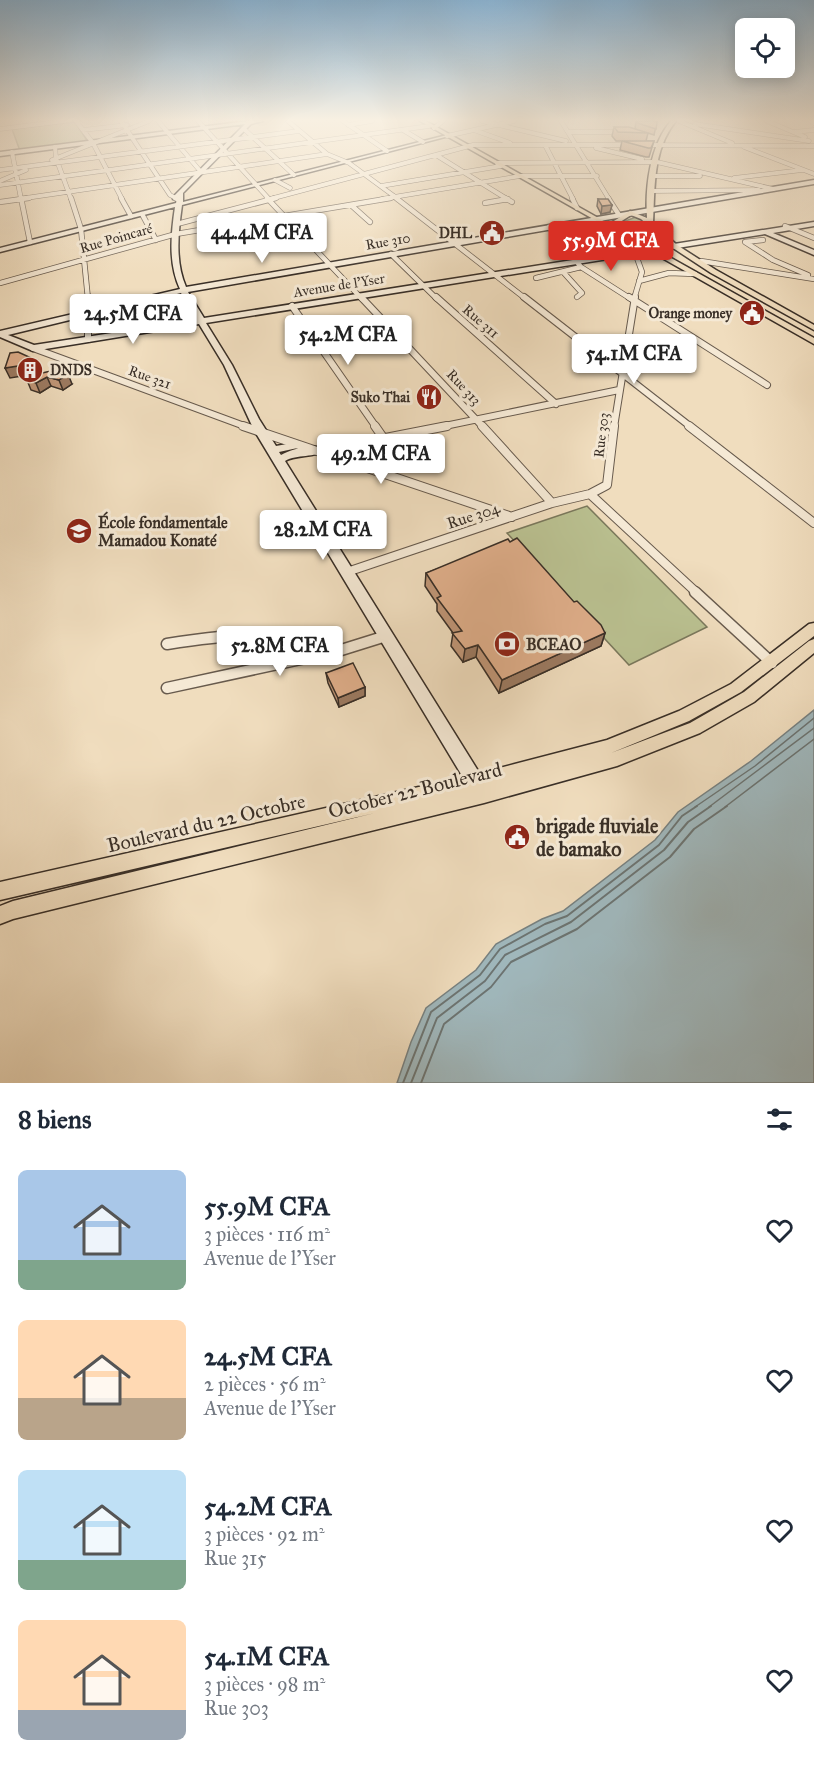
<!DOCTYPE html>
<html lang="fr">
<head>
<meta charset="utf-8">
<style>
  :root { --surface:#fff; --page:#f6f6f7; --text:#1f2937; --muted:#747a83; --accent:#d93025 }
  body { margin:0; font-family:"IM FELL Great Primer",serif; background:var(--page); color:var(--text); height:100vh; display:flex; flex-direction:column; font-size:22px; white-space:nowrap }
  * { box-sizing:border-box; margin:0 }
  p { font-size:20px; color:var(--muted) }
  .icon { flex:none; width:33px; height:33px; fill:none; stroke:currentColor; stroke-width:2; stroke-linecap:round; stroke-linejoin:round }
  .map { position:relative; height:1083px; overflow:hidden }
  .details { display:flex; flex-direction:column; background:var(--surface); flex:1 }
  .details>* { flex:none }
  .fabs { position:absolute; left:735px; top:18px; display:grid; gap:12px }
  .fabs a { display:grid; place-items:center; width:60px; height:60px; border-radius:9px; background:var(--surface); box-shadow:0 3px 15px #0003; font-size:30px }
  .price { position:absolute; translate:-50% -51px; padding:0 14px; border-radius:6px; background:#fff; color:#222; font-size:20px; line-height:39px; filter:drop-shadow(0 2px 3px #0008) }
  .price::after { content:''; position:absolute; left:50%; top:36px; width:18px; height:14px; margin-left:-9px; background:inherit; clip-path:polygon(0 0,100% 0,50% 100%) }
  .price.active { background:var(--accent); color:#fff }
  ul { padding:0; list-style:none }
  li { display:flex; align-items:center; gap:18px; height:150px; padding:0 18px }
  li span { display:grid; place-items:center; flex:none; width:168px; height:120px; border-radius:9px; color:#555 }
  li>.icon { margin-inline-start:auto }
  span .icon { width:72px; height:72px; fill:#fffc; stroke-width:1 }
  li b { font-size:26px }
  h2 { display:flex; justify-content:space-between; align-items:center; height:72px; padding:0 18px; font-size:26px }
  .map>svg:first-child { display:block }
</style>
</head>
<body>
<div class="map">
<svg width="814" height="1083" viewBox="0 0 814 1083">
  <rect width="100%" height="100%" fill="#f0ddbe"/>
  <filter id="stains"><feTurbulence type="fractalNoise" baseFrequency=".00333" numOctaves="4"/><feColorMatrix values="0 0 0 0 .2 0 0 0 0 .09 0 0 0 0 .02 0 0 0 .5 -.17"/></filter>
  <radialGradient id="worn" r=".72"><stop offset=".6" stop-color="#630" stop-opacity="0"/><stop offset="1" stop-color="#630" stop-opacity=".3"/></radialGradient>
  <path fill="#bac191" stroke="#7a785c" stroke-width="1.5" d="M75,122L88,142L20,151L12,129Z
    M636,217L643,219L648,228L663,239L651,241L653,243L647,244L617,228V224Z
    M587,506L707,627L629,665L507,533Z"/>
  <path fill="#a0b8bd" stroke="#778181" stroke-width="1.5" d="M814,710V1083H397L411,1042L426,1008L476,970L496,944L542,919L563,911L655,840L678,812L751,761Z"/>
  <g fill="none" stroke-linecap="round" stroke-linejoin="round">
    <path stroke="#6c7472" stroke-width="1.5" d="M695,807L755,766L814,718
      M709,807L814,728
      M725,807L814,739"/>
    <path stroke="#6c7472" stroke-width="2" d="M403,1083L431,1012L480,975L500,949L545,924L567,916L659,845L682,816L697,806
      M411,1083L437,1018L485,981L505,955L571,922L664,850L688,822L711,806
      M421,1083L444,1024L491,987L511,962L577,929L670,857L694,829L727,806"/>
    <g stroke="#675a4d" stroke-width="5">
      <path id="street-far4" d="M76,121L93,143L122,199
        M121,121L170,195L178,199
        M158,121L201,172
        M198,121L269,199
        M288,121L327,154L349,163L398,199
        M343,121L387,151
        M482,121L566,141
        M561,121L609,199
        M679,121L732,143
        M767,121L805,137
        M811,121L814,123
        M695,124L809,141
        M348,125L372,121
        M434,128L443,121
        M0,129L64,121
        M244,129L294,175
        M83,130L127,125
        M403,130L423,142
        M474,130L510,143
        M568,132H624
        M794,132L814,130
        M447,136L514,121
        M545,145L573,199
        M644,145L814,146
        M55,147L56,158L71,199
        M744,147L814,174
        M596,148L642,159
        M12,152L21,199
        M436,155L507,199
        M52,160L149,121
        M497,163L657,162L773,189
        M0,170L299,131
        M653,176H700
        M734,178L802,170
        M275,180L290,188
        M0,181L26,170
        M0,185L429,126
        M381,186L501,166
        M651,191L759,190
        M19,199L327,154
        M270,199L473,145H631
        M382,199L520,176H597"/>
    </g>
    <g stroke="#675a4d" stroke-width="6">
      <path id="street-far3" d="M21,198L30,242
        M71,198L81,229L88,299
        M121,198L131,216
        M175,198L179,200
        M267,198L362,299
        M396,198L526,299
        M505,198L512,202
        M572,198L577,208
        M608,198L619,215
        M0,202L29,198
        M485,203L508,199
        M351,205L370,222
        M142,214L156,240
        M177,224L276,198
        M785,226L814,238
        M549,227L581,267L631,299
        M763,240L745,242L773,260L808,275
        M593,244L602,243L613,255
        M628,253L637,258L642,272L634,299
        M391,254L437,299
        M701,261L814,279
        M564,273L582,293L577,297
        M536,278L581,267
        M639,281L669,273L695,274
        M0,283L176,234L391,198"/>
    </g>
    <g stroke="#675a4d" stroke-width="8">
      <path id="street-far2" d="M88,297V339
        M361,297L483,427
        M436,297L556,404
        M524,297L691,427
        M629,297L767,385
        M292,306L376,427
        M33,348L247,427
        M53,376L78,365
        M440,427L619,390
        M614,427L635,297"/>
    </g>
    <g stroke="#675a4d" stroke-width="10">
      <path id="street-far1" d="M243,426L512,517
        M375,426L384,439
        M482,426L552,503
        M689,426L814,523
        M324,450L447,426
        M590,494L697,593
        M347,572L552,503L590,494L607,485L614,426"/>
    </g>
    <g stroke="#675a4d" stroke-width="13">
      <path id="street" d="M695,592L772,663
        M167,644C225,635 268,629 324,653
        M167,688L338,651L386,636"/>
    </g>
    <g stroke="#392f27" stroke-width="3">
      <path id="secondary" d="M248,121H263L251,124L183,193V202L447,135L449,136L182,205C178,233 175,262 186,287L814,180V184L188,292L204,318L814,222V226L773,233L814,250V255L765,234L206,323L232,365L259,419L276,446L298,442L303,445L302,447L279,452L281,455C291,449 316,443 325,450C315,458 297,454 285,461L485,782L487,788L485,794L479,796L473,794L254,430L224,365L199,324L33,351L0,337V331L180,289C168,263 171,234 175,207L0,252V248L176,203L177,199H173V197L245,124L0,156V152ZM181,293L196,320L34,345L8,335Z"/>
    </g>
    <g stroke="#392f27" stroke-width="3">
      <path id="primary" d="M420,121H426L609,224L630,211L647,218C645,187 650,145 671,121H676C652,150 655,189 653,224L677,245L716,270L814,325V330L711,273L673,248L641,219L631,215L614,226L814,338V344Z
        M814,623V636L741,692L689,721L611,753L690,723L744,692L809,641L814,639V653L754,702L700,733L617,766L484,803L13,919L0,924V906L13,901L375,813L0,900V882L476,774L607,740L679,711L731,684L809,624Z"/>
    </g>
    <use href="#street-far4" stroke="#f5e9d5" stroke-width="4"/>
    <use href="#street-far3" stroke="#f5e9d5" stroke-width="4.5"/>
    <use href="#street-far2" stroke="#f5e9d5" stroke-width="6"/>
    <use href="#street-far1" stroke="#f5e9d5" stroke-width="8"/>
    <use href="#street" stroke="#f5e9d5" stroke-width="10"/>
    <use href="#secondary" fill="#f5e9d5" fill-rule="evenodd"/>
    <use href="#primary" fill="#f0ddbe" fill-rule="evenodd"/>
  </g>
  <path fill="#c09677" stroke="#392f27" stroke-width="1.5" d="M636,121H654L657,122L654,135L648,133L646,141H654L649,157H646L620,150L622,141H616L612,136L614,127L635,129Z
    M598,199L612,205L610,212L601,214L597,206Z
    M38,374L72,384L63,390L51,386L40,393L31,390L27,380Z
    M510,542L605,633L601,646L499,693L476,657L463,662L451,646L453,633L437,611V604L425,586L426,573Z
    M326,673L365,687V696L339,707L328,683Z"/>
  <path fill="#9c7a61" stroke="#392f27" stroke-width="1.5" d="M612,205L610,212L601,214L602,206Z
    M38,361L42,371L41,373L10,378L5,368Z
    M68,374L72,384L63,390L59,380Z
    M47,377L51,386L40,393L36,383Z
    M605,633L601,646L499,693L502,680Z
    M478,645L476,657L463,662L465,649Z
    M365,687V696L339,707L338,698Z"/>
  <path fill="#dfae8a" stroke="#392f27" stroke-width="1.5" d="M636,121H654L657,122L656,129L637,123Z
    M614,127H629L648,133L618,132Z
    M622,141H654L651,148H648Z
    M598,199H608L612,205L602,206Z
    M18,352L38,361L37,363L5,368L10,353Z
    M55,370L68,374L59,380L47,377L36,383L27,380L38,374Z
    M517,538L574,602L577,601L601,625L605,633L502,680L478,645L465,649L452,633L462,631L437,598L441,596L426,573L508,539L510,542Z
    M353,663L365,687L338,698L326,673Z"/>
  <linearGradient id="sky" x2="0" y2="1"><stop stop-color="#8bb6d7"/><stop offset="0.44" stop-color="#f8f0e2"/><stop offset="1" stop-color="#f8f0e2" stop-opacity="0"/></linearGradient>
  <rect width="814" height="273" fill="url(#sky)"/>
  <defs>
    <g id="civic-disc" transform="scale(1.35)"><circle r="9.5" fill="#8f2418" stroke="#f5e9d5"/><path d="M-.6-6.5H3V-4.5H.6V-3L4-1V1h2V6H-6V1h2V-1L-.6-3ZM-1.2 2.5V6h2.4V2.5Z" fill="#fff"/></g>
    <g id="building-disc" transform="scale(1.35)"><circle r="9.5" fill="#8f2418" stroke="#f5e9d5"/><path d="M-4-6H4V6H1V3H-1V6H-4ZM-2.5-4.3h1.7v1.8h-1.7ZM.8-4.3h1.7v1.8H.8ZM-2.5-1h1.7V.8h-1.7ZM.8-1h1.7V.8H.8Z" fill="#fff"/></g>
    <g id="restaurant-disc" transform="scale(1.35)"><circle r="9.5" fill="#8f2418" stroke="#f5e9d5"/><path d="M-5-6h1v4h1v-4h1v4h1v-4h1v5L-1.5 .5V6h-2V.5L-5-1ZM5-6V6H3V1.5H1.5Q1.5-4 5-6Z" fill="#fff"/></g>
    <g id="school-disc" transform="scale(1.35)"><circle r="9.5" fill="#8f2418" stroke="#f5e9d5"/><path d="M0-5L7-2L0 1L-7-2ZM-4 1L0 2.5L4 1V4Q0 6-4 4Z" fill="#fff"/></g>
    <g id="bank-disc" transform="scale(1.35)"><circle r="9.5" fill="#8f2418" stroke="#f5e9d5"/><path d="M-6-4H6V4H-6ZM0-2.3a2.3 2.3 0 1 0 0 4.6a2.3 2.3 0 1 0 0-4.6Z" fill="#fff"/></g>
  </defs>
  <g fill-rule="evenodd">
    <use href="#civic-disc" x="492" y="233"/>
    <use href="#civic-disc" x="752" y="313"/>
    <use href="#building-disc" x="30" y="370"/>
    <use href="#restaurant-disc" x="429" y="397"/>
    <use href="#school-disc" x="79" y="531"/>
    <use href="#bank-disc" x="507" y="644"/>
    <use href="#civic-disc" x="517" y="837"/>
  </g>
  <g text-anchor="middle" stroke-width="6" stroke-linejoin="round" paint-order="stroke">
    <g font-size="14" font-weight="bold" fill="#392f27" stroke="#f5e9d5" text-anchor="end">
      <text x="472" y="238">DHL</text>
      <text x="732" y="318">Orange money</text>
      <text x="50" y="375" text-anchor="start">DNDS</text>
      <text x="410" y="402">Suko Thai</text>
    </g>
    <g font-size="14" fill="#392f27" stroke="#f5e9d5">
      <text transform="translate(116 238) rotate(-16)" y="5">Rue Poincaré</text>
      <text transform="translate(388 241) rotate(-10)" y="5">Rue 310</text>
      <text transform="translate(339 285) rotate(-9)" y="5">Avenue de l'Yser</text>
      <text transform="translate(481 321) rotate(41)" y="5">Rue 311</text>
      <text transform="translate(150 377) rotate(20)" y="5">Rue 321</text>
      <text transform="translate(464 387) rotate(47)" y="5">Rue 313</text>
      <text transform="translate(601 435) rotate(-83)" y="5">Rue 303</text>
    </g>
    <g font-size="16" fill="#392f27" stroke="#f5e9d5">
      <text transform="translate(473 515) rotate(-18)" y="6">Rue 304</text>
    </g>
    <g font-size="16" font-weight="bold" fill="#392f27" stroke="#f5e9d5" text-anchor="start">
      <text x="98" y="528">École fondamentale<tspan x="98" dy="18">Mamadou Konaté</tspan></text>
      <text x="526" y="650">BCEAO</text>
    </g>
    <g font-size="20" fill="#392f27" stroke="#f5e9d5">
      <text transform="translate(415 790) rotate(-14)" y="7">October 22 Boulevard</text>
      <text transform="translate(206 823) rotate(-13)" y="7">Boulevard du 22 Octobre</text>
    </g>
    <g font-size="20" font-weight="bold" fill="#392f27" stroke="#f5e9d5" text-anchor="start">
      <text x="536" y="833">brigade fluviale<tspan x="536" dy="23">de bamako</tspan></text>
    </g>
  </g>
  <rect width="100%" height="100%" filter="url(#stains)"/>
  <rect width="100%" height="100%" fill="url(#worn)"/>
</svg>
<div class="fabs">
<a><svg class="icon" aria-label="locate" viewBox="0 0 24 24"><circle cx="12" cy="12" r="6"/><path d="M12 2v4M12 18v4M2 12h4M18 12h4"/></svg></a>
</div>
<b class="price" style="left:262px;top:264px">44.4M CFA</b>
<b class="price active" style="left:611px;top:272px">55.9M CFA</b>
<b class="price" style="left:133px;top:345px">24.5M CFA</b>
<b class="price" style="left:348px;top:366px">54.2M CFA</b>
<b class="price" style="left:634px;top:385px">54.1M CFA</b>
<b class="price" style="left:381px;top:485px">49.2M CFA</b>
<b class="price" style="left:323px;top:561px">28.2M CFA</b>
<b class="price" style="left:280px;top:677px">52.8M CFA</b>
</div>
<section class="details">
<h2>8 biens<svg class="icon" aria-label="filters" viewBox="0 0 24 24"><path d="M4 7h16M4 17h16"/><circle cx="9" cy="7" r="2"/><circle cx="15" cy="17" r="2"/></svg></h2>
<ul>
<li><span style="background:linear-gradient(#a9c7e8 75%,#7fa58c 0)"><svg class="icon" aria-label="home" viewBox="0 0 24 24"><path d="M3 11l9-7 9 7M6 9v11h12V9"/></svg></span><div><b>55.9M CFA</b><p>3 pièces · 116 m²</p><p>Avenue de l'Yser</p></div><svg class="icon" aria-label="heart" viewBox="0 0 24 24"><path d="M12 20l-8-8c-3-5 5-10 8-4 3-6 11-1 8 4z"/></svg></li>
<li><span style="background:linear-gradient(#ffd9b3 65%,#b9a48a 0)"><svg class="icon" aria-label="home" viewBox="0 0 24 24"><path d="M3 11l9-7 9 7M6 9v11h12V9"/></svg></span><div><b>24.5M CFA</b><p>2 pièces · 56 m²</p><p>Avenue de l'Yser</p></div><svg class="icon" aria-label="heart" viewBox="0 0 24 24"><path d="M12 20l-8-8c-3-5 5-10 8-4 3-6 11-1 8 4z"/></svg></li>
<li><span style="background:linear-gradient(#bfe0f5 75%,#7fa58c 0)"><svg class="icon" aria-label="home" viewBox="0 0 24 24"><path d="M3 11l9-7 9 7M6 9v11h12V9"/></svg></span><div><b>54.2M CFA</b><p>3 pièces · 92 m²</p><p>Rue 315</p></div><svg class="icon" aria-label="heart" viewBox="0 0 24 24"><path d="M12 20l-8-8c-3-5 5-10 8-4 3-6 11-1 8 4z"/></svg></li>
<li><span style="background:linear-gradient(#ffd9b3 75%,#9aa5b1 0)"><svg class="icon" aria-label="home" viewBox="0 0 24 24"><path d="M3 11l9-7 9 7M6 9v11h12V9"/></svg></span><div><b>54.1M CFA</b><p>3 pièces · 98 m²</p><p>Rue 303</p></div><svg class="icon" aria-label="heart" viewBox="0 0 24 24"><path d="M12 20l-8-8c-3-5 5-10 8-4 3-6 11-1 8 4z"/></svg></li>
</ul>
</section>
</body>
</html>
